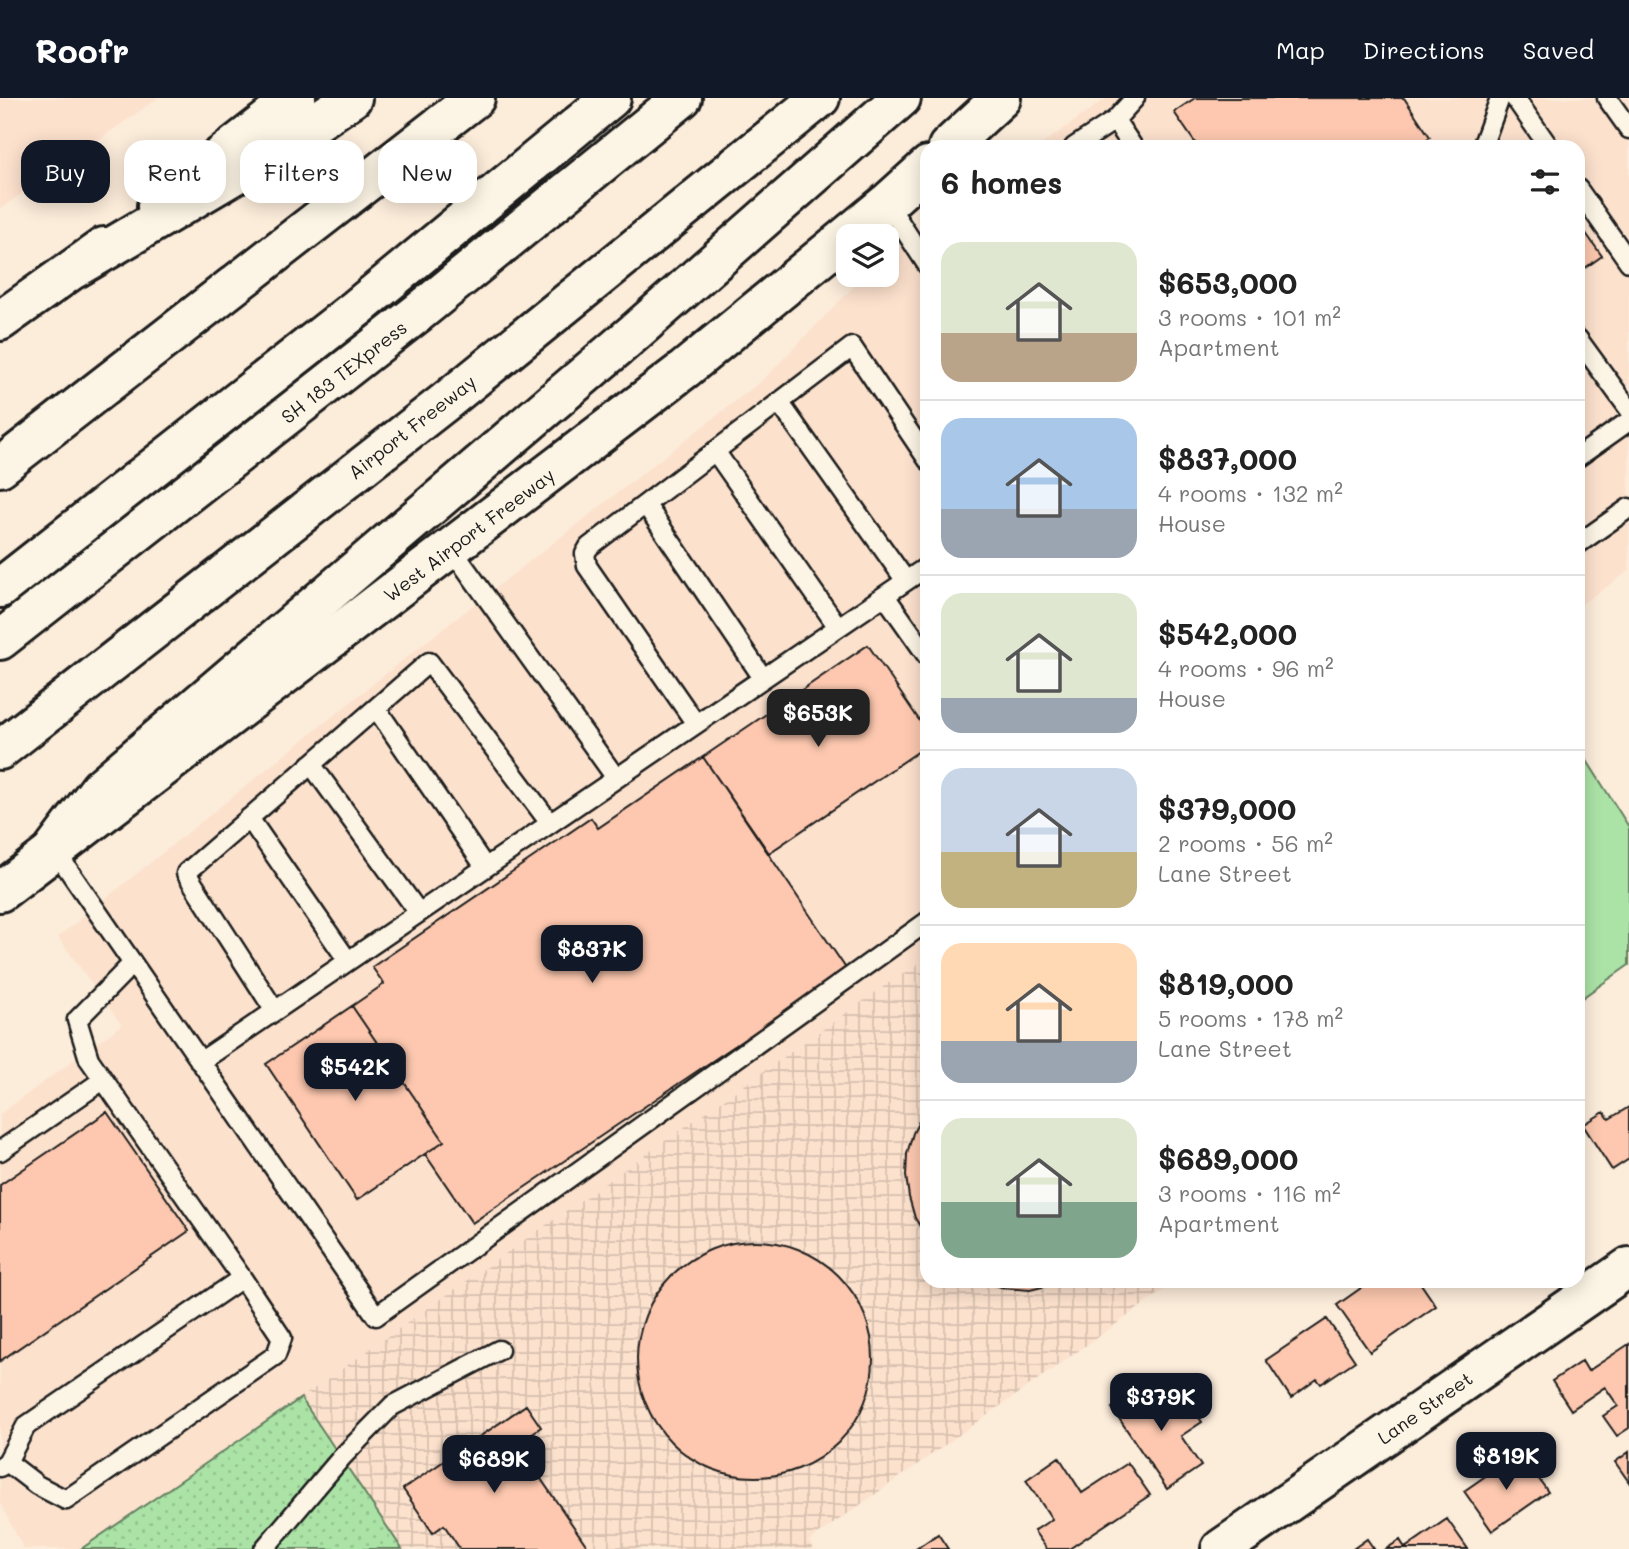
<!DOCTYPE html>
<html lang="en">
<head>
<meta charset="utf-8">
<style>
  :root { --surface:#fff; --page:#f2f2f2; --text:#222; --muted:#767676; --line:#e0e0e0; --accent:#111827 }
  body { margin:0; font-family:Mali,sans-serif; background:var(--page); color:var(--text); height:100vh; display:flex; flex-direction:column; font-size:26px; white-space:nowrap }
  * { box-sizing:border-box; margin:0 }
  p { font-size:23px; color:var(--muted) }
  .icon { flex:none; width:38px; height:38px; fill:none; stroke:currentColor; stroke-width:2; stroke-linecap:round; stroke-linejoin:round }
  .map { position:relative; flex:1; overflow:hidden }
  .details { position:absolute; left:920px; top:42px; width:665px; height:1148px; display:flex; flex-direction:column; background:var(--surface); border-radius:21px; box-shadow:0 4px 18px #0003 }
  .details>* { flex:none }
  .guide { position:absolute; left:21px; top:42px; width:665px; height:63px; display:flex; gap:14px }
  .fabs { position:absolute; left:836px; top:126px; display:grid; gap:14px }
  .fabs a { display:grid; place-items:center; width:63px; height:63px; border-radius:14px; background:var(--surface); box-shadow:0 4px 18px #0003; font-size:35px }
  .price { position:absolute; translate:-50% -60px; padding:0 16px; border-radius:14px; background:var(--accent); color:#fff; font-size:23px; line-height:46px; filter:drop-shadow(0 2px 4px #0008) }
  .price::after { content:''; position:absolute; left:50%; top:42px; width:21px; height:16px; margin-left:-10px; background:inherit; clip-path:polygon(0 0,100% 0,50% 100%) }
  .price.selected { background:#222; color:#fff }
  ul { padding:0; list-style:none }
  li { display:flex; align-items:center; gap:21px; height:175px; padding:0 21px }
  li+li { border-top:2px solid var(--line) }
  li span { display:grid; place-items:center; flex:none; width:196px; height:140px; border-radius:21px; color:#555 }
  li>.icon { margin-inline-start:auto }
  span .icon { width:84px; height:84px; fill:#fffc; stroke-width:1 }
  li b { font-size:30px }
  h2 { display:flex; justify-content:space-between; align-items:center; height:84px; padding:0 21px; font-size:30px }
  .tag { padding:0 24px; border-radius:21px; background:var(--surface); box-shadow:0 4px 18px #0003; font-size:24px; line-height:63px }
  .tag.selected { background:var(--accent); color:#fff }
  header { display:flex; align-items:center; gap:42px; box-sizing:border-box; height:98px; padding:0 35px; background:var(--accent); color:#fff }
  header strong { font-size:33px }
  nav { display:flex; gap:38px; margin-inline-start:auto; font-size:24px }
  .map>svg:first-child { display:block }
</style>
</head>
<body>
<header>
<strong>Roofr</strong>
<nav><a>Map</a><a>Directions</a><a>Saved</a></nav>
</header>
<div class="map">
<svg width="1629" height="1451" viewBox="0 0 1629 1451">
  <defs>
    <pattern id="industrial-grid" width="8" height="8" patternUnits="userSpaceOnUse" patternTransform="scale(1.75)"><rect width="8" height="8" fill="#fce1cd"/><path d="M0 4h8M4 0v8" fill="none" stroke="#d7c0af"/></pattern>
    <pattern id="park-dots" width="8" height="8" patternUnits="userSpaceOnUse" patternTransform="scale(1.75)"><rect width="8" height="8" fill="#abe3a6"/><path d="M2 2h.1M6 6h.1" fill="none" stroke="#93c28e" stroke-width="1.8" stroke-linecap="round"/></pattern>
  </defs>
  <rect width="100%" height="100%" fill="#fcecda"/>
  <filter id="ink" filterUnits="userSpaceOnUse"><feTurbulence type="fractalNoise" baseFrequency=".0143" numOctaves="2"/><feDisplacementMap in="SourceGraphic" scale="14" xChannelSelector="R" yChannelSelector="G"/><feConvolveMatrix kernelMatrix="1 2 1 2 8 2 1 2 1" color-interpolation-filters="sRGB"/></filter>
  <g filter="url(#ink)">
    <path fill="#fce1cd" d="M0,0H158L0,111Z
      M1107,0H1629V473L1579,508L1578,49H1038Z
      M927,127V858L301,1300L81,1451H24L0,1405V1016L122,927L58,839L398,566L764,281L865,177H887V155Z"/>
    <path fill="url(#industrial-grid)" d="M927,858L928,1183H1177L809,1443L814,1451H402L301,1300Z"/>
    <path fill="#abe3a6" stroke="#648061" stroke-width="2" d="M1579,650L1629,729V867L1579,902Z"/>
    <path fill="url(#park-dots)" stroke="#648061" stroke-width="2" d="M301,1300L402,1451H81Z"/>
    <path fill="#fdc8af" stroke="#1c1c1c" stroke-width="2" d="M1195,0H1404L1430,39L1415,49H1198L1174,14Z
      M1578,124L1602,158L1578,175Z
      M868,547L928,635V647L769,755L703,659Z
      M703,659L847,872L472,1125L425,1056L444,1043L352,908L384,886L372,869L591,720L598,730Z
      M352,908L444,1043L357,1102L266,966Z
      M928,1006V1141L915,1120L909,1099L906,1078L907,1056L913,1035Z
      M1629,1009V1061L1612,1072L1583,1027L1604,1014L1609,1021Z
      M107,1014L189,1133L0,1263V1087Z
      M637 1261a118 118 0 1 1 236 0a118 118 0 1 1-236 0Z
      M980,1183H1067L1030,1192L1005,1190Z
      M1371,1183H1419L1436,1208L1370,1254L1337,1207Z
      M1327,1221L1355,1263L1321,1286L1317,1281L1291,1300L1266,1262Z
      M1629,1246V1330L1617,1338L1603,1318L1618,1308L1605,1289L1571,1312L1552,1283L1582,1263L1588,1273Z
      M1147,1287L1162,1309L1182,1295L1202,1324L1181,1338L1201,1368L1167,1391L1112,1310Z
      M526,1307L541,1329L517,1346L589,1451H460L444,1427L433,1435L403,1391Z
      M1520,1354L1548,1394L1492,1433L1464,1393Z
      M1629,1354V1384L1615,1364Z
      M1059,1359L1082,1395L1128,1365L1150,1397L1069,1451H1047L1034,1433L1052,1421L1026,1382Z
      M1447,1421L1468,1451H1386L1400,1442L1405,1450Z
      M938,1436L948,1451H916Z
      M1367,1441L1374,1451H1353Z"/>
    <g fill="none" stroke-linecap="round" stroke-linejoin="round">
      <g stroke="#1c1c1c" stroke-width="23">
        <path id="service" d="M1515,0L1549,49
          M1607,0L1629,31
          M1115,22L1135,0
          M1074,49L1115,22L1133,49
          M1482,49L1500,0
          M1578,91L1629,164
          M887,105L928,168
          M1578,241L1629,311
          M779,304L906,483
          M715,353L838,529
          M1578,359L1629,323
          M646,407L763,580
          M1578,446L1629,410
          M451,450L616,680
          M885,498L928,559
          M376,610L485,769
          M696,626L587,468L585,456L589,449L852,249L928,362
          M311,666L419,815
          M249,720L348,863
          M54,751L376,1218L928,823
          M275,913L186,775L429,564L550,725
          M200,964L928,468
          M0,1053L103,982
          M7,1364L37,1387L66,1402L276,1257L282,1240L242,1180
          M0,1369L7,1364L26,1328L242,1180L89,961L77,922L132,866
          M264,1451L342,1359L392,1308L499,1252"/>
      </g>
      <g stroke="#1c1c1c" stroke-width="44">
        <path id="tertiary" d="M1221,1451L1629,1169"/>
      </g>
      <g stroke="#1c1c1c" stroke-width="44">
        <path id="secondary" d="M948,49L1001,0
          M157,108L296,0
          M0,223L104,149
          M0,794L685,271L887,105L928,68"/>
      </g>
      <g stroke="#1c1c1c" stroke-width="44">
        <path id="motorway" d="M76,170L261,61L352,0
          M0,369L475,0
          M0,490L357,210L611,0
          M0,542L419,214L682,0
          M0,652L445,304L820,0
          M54,751L100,690L635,234L901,0"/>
      </g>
      <use href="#service" stroke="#fcf5e5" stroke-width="18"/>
      <use href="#tertiary" stroke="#fcf5e5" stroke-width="38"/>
      <use href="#secondary" stroke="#fcf5e5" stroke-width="38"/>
      <use href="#motorway" stroke="#fcf5e5" stroke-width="38"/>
    </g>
  </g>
  <g text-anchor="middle" stroke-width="5" stroke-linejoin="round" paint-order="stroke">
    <g font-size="19" fill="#1c1c1c" stroke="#fcf5e5">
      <text transform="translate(344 274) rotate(-38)" y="7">SH 183 TEXpress</text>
      <text transform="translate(412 329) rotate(-38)" y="7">Airport Freeway</text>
      <text transform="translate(469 437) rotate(-37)" y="7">West Airport Freeway</text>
      <text transform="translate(1425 1310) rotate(-35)" y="7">Lane Street</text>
    </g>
  </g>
</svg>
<div class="fabs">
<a><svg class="icon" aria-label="layers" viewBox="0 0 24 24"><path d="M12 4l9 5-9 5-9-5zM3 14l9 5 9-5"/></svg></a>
</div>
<b class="price selected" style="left:818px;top:651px">$653K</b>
<b class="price" style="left:592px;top:887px">$837K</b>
<b class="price" style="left:355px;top:1005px">$542K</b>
<b class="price" style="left:1161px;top:1335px">$379K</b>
<b class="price" style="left:1506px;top:1394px">$819K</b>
<b class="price" style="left:494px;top:1397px">$689K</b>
<div class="guide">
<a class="tag selected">Buy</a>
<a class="tag">Rent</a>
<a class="tag">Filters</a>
<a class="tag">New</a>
</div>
<section class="details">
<h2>6 homes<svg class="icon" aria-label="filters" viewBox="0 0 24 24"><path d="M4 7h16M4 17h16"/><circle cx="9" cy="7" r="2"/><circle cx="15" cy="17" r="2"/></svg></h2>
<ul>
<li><span style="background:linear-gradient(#dfe7d0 65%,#b9a48a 0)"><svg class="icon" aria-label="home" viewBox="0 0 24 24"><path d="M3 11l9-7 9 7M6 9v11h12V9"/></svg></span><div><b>$653,000</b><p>3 rooms · 101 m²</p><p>Apartment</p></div></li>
<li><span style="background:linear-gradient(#a9c7e8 65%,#9aa5b1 0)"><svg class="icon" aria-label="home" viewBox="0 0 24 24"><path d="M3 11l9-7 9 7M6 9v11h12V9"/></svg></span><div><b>$837,000</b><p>4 rooms · 132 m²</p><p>House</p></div></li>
<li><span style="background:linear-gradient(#dfe7d0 75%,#9aa5b1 0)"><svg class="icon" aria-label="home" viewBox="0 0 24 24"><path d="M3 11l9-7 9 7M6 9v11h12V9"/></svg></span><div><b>$542,000</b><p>4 rooms · 96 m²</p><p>House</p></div></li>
<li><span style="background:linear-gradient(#c9d6e8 60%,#c2b280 0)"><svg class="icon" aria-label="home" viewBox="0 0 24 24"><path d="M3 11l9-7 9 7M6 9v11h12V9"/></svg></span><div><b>$379,000</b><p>2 rooms · 56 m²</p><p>Lane Street</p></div></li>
<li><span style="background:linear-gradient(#ffd9b3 70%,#9aa5b1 0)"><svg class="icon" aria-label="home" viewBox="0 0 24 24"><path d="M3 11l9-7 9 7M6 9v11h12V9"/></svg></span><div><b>$819,000</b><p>5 rooms · 178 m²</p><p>Lane Street</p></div></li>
<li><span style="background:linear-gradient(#dfe7d0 60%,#7fa58c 0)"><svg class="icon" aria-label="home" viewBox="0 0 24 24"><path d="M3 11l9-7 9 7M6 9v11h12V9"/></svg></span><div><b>$689,000</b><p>3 rooms · 116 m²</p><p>Apartment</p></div></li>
</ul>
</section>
</div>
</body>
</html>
